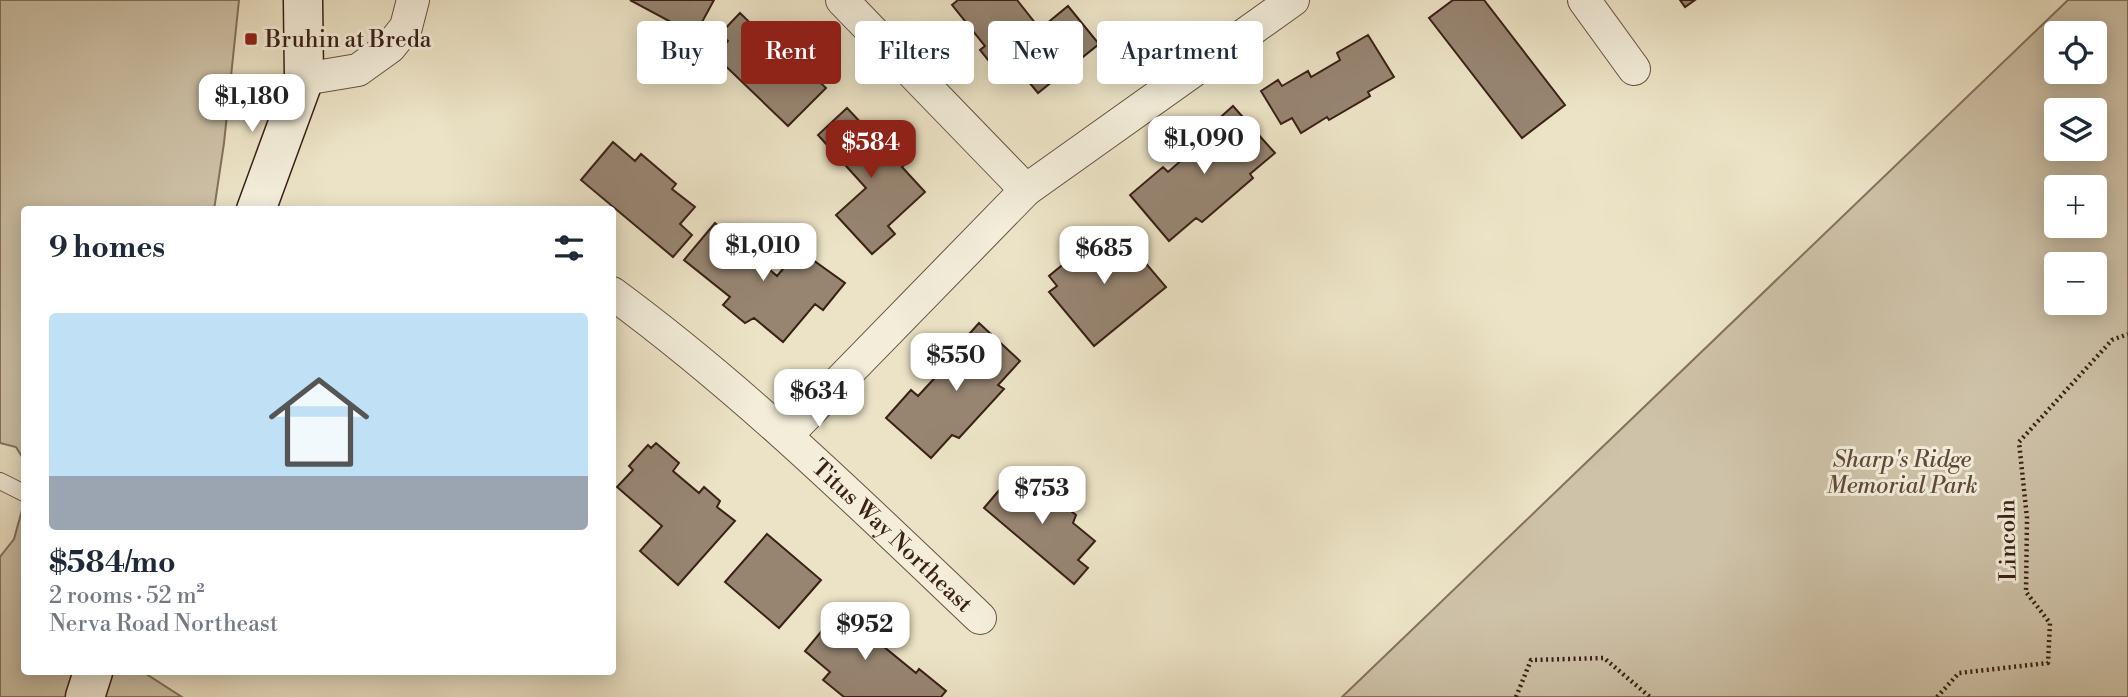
<!DOCTYPE html>
<html lang="en">
<head>
<meta charset="utf-8">
<style>
  :root { --surface:#fff; --page:#f6f6f7; --text:#1f2937; --muted:#747a83; --line:#e0e1e3; --accent:#8f2418 }
  body { margin:0; font-family:"Libre Bodoni",serif; background:var(--page); color:var(--text); height:100vh; display:flex; flex-direction:column; font-size:26px; white-space:nowrap }
  * { box-sizing:border-box; margin:0 }
  p { font-size:23px; color:var(--muted) }
  .icon { flex:none; width:38px; height:38px; fill:none; stroke:currentColor; stroke-width:2; stroke-linecap:round; stroke-linejoin:round }
  .map { position:relative; flex:1; overflow:hidden }
  .details { position:absolute; left:21px; top:206px; width:595px; height:469px; display:flex; flex-direction:column; background:var(--surface); border-radius:7px; box-shadow:0 4px 18px #0003 }
  .details>* { flex:none }
  .top-card { position:absolute; left:637px; top:21px; width:665px; height:63px; display:flex; gap:14px }
  .fabs { position:absolute; left:2044px; top:21px; display:grid; gap:14px }
  .fabs a { display:grid; place-items:center; width:63px; height:63px; border-radius:7px; background:var(--surface); box-shadow:0 4px 18px #0003; font-size:35px }
  .price { position:absolute; translate:-50% -60px; padding:0 16px; border-radius:14px; background:#fff; color:#222; font-size:23px; line-height:46px; filter:drop-shadow(0 2px 4px #0008) }
  .price::after { content:''; position:absolute; left:50%; top:42px; width:21px; height:16px; margin-left:-10px; background:inherit; clip-path:polygon(0 0,100% 0,50% 100%) }
  .price.on { background:var(--accent); color:#fff }
  ul { padding:0; list-style:none }
  li { display:grid; align-content:center; gap:14px; height:371px; padding:0 28px }
  li+li { border-top:2px solid var(--line) }
  li span { display:grid; place-items:center; height:217px; border-radius:7px; color:#555 }
  li>.icon { margin-inline-start:auto }
  span .icon { width:126px; height:126px; fill:#fffc; stroke-width:1 }
  li b { font-size:30px }
  h2 { display:flex; justify-content:space-between; align-items:center; height:84px; padding:0 28px; font-size:30px }
  .chip { padding:0 24px; border-radius:7px; background:var(--surface); box-shadow:0 4px 18px #0003; font-size:24px; line-height:63px }
  .chip.on { background:var(--accent); color:#fff }
  .map>svg:first-child { display:block }
</style>
</head>
<body>
<div class="map">
<svg width="2128" height="697" viewBox="0 0 2128 697">
  <rect width="100%" height="100%" fill="#ece3c6"/>
  <filter id="stains"><feTurbulence type="fractalNoise" baseFrequency=".00286" numOctaves="4"/><feColorMatrix values="0 0 0 0 .2 0 0 0 0 .09 0 0 0 0 .02 0 0 0 .5 -.17"/></filter>
  <radialGradient id="worn" r=".72"><stop offset=".6" stop-color="#630" stop-opacity="0"/><stop offset="1" stop-color="#630" stop-opacity=".3"/></radialGradient>
  <path fill="#cec2a8" stroke="#84715f" stroke-width="2" fill-rule="evenodd" d="M0,0H239L224,143L214,210H24V460L16,447L0,443Z
    M2068,0H2128V697H1342ZM2056,33H2095V72H2056ZM2056,110H2095V149H2056ZM2095,187V226H2056V187ZM2056,264H2095V303H2056Z
    M24,503V672H143L182,697H0V557L14,539Z"/>
  <path fill="#978572" stroke="#3a2016" stroke-width="2" d="M630,0H714L695,35Z
    M958,0H1017L1040,29L1068,6L1099,44L1038,93L1019,70L1005,81L980,50L985,46L952,5Z
    M1453,0H1484L1565,105L1522,138L1429,18Z
    M1680,0H1695L1685,7Z
    M740,13L783,55L793,44L814,64L808,71L826,88L788,126L714,55L728,41L720,34Z
    M1368,35L1394,77L1368,92L1370,96L1329,120L1327,117L1301,133L1292,118L1281,124L1261,91L1278,80L1282,86L1308,71L1311,77L1340,60L1337,53Z
    M1233,106L1275,153L1250,174L1253,178L1202,222L1196,218L1169,241L1130,195L1163,167L1168,172L1208,137L1204,132Z
    M847,108L879,142L886,136L909,161L902,167L925,192L888,226L895,234L872,254L836,215L866,188L818,135Z
    M613,142L635,161L641,154L676,184L672,189L695,207L680,224L692,235L673,257L581,180Z
    M715,223L777,276L799,250L845,283L823,310L815,304L783,342L754,318L745,323L723,305L730,297L684,260Z
    M1101,233L1109,242L1120,233L1166,287L1094,346L1049,292L1057,286L1049,276Z
    M979,323L1020,361L998,385L1004,389L959,438L952,435L931,458L886,418L911,390L918,396L957,354L954,351Z
    M656,443L679,463L673,471L699,493L704,487L720,501L717,507L735,521L678,585L640,551L662,526L617,487L633,470L629,466L648,445L651,448Z
    M1013,474L1034,491L1039,485L1076,515L1073,523L1095,541L1078,560L1088,568L1074,584L984,508Z
    M767,534L821,580L779,628L725,582Z
    M844,604L877,631L872,637L916,673L919,669L946,691L941,697H844L823,680L830,672L805,651Z"/>
  <g fill="none" stroke-linecap="round" stroke-linejoin="round">
    <g stroke="#665142" stroke-width="18">
      <path id="service" d="M0,481L24,493"/>
    </g>
    <g stroke="#665142" stroke-width="34">
      <g id="minor">
        <path d="M842,0L1026,190"/>
        <path d="M1584,0L1634,69"/>
        <path d="M304,79L358,70L390,47L406,27L413,0"/>
        <path id="s1" d="M612,293C744,390 861,505 980,618"/>
        <path d="M787,435L1026,190L1293,0"/>
      </g>
    </g>
    <g stroke="#3a2016" stroke-width="41">
      <path id="secondary" d="M256,210L304,79L303,0
        M85,697L93,672"/>
    </g>
    <path stroke="#3a2016" stroke-width="4.5" stroke-dasharray="2 3.5" stroke-linecap="butt" d="M1516,697L1531,660L1604,658L1650,697
      M1937,697L1959,673L2048,663L2050,623L2026,592L2027,518L2019,442L2112,340L2128,334"/>
    <use href="#service" stroke="#f3edda" stroke-width="16"/>
    <use href="#minor" stroke="#f3edda" stroke-width="32"/>
    <use href="#secondary" stroke="#f3edda" stroke-width="38"/>
  </g>
  <rect fill="#8f2418" stroke="#f3edda" stroke-width="2.5" x="244" y="32" width="14" height="14" rx="3.5"/>
  <g text-anchor="middle" stroke-width="6" stroke-linejoin="round" paint-order="stroke">
    <g font-size="23" fill="#3a2016" stroke="#f3edda" text-anchor="start">
      <text x="265" y="47">Bruhin at Breda</text>
    </g>
    <g font-size="23" font-style="italic" fill="#5f483a" stroke="#f3edda">
      <text x="1902" y="467">Sharp's Ridge<tspan x="1902" dy="26">Memorial Park</tspan></text>
    </g>
    <g font-size="23" fill="#3a2016" stroke="#f3edda">
      <text dy="8" stroke="none"><textPath href="#s1" startOffset="371">Titus Way Northeast</textPath></text>
      <text transform="translate(2007 540) rotate(-91)" y="8">Lincoln</text>
    </g>
  </g>
  <rect width="100%" height="100%" filter="url(#stains)"/>
  <rect width="100%" height="100%" fill="url(#worn)"/>
</svg>
<div class="fabs">
<a><svg class="icon" aria-label="locate" viewBox="0 0 24 24"><circle cx="12" cy="12" r="6"/><path d="M12 2v4M12 18v4M2 12h4M18 12h4"/></svg></a>
<a><svg class="icon" aria-label="layers" viewBox="0 0 24 24"><path d="M12 4l9 5-9 5-9-5zM3 14l9 5 9-5"/></svg></a>
<a>+</a>
<a>−</a>
</div>
<b class="price" style="left:252px;top:134px">$1,180</b>
<b class="price" style="left:1204px;top:176px">$1,090</b>
<b class="price on" style="left:871px;top:180px">$584</b>
<b class="price" style="left:763px;top:283px">$1,010</b>
<b class="price" style="left:1104px;top:286px">$685</b>
<b class="price" style="left:956px;top:393px">$550</b>
<b class="price" style="left:819px;top:429px">$634</b>
<b class="price" style="left:1042px;top:526px">$753</b>
<b class="price" style="left:865px;top:662px">$952</b>
<div class="top-card">
<a class="chip">Buy</a>
<a class="chip on">Rent</a>
<a class="chip">Filters</a>
<a class="chip">New</a>
<a class="chip">Apartment</a>
</div>
<section class="details">
<h2>9 homes<svg class="icon" aria-label="filters" viewBox="0 0 24 24"><path d="M4 7h16M4 17h16"/><circle cx="9" cy="7" r="2"/><circle cx="15" cy="17" r="2"/></svg></h2>
<ul>
<li><span style="background:linear-gradient(#bfe0f5 75%,#9aa5b1 0)"><svg class="icon" aria-label="home" viewBox="0 0 24 24"><path d="M3 11l9-7 9 7M6 9v11h12V9"/></svg></span><div><b>$584/mo</b><p>2 rooms · 52 m²</p><p>Nerva Road Northeast</p></div></li>
</ul>
</section>
</div>
</body>
</html>
